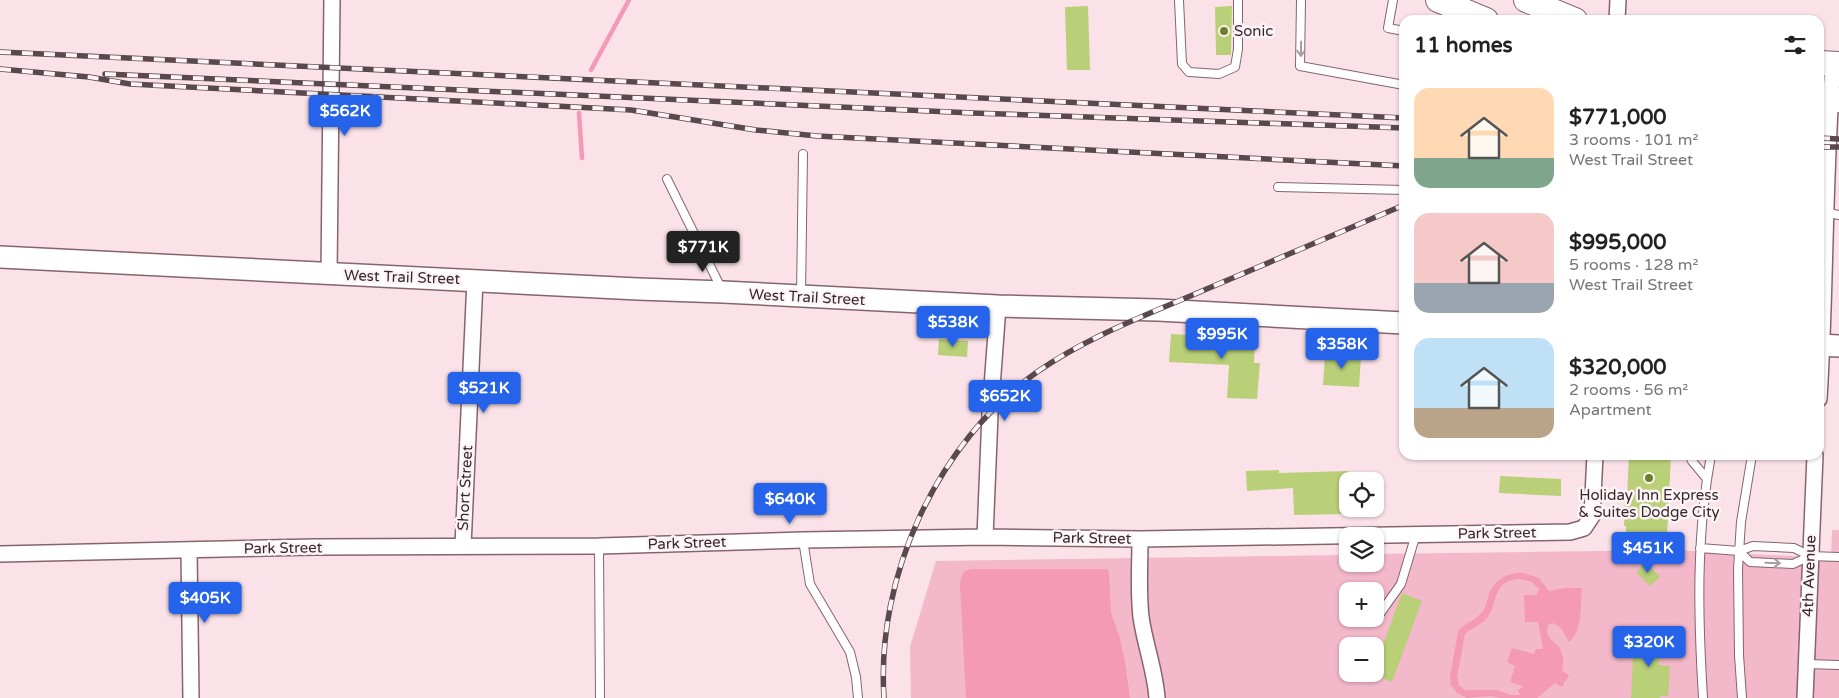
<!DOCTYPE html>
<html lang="en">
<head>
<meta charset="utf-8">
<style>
  :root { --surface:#fff; --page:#f6f6f6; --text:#222; --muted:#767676; --accent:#2563eb }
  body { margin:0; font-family:"Varela Round",sans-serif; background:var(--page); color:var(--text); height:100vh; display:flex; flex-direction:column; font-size:19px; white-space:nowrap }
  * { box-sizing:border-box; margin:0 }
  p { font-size:16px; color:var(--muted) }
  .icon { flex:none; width:28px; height:28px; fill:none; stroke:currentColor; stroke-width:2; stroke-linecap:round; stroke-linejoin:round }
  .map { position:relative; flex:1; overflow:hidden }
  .side { position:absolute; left:1399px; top:15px; width:425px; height:445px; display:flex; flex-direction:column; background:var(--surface); border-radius:15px; box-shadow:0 1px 4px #0004 }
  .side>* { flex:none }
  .fabs { position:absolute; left:1339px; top:472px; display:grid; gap:10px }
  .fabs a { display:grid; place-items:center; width:45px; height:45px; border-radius:10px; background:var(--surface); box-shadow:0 1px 4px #0004; font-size:25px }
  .price { position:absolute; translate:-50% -42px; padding:0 11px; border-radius:5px; background:var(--accent); color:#fff; font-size:16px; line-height:32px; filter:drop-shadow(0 1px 2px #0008) }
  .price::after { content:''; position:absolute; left:50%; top:30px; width:15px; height:11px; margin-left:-8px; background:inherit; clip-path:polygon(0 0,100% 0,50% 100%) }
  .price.current { background:#222; color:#fff }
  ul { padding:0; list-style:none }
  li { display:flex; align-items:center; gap:15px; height:125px; padding:0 15px }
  li span { display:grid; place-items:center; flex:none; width:140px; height:100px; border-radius:15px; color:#555 }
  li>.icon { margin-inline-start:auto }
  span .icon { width:60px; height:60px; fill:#fffc; stroke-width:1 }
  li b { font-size:21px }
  h2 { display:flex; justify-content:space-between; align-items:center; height:60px; padding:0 15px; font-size:21px }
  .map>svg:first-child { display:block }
</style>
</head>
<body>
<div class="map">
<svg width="1839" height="698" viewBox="0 0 1839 698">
  <rect width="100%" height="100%" fill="#fae2e8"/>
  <path fill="#f3b8ca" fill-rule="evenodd" d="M1832,530H1839V698H911L910,647L936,561L1347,555L1348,564H1375V554L1672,550L1831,558ZM1348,591H1375V619H1348ZM1348,646H1375V674H1348Z"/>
  <path fill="#f499b6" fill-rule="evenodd" d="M971,569H1107L1109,571L1111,613L1120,638L1125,662L1130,698H966L960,585C961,576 962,571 971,569Z
    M1523,573L1539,578L1549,591L1565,588H1582C1580,605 1583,631 1569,642L1561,628L1553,623L1549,624C1544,635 1550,638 1556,644C1564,651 1564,662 1562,671L1569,675L1562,687L1555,683L1537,698H1502L1491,696L1467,698L1457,693L1451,685L1450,677L1458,632C1464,622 1476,621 1482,612C1486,608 1486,603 1488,598C1492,581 1506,572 1523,573ZM1519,579L1532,582L1539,589L1537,595H1524L1525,622H1538L1543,649H1536L1534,654L1512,648L1507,662L1515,666L1510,682L1523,686L1518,691L1521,695H1511L1497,690H1465L1459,685L1457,677L1465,634C1471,628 1481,625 1487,618C1499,603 1491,581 1519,579Z"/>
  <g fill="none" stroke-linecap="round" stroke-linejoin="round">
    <path stroke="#f499b6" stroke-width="4.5" d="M591,70L629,0
      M579,113L582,158"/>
  </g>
  <path fill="#b9cf78" d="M1088,6L1090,70H1067L1065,7Z
    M1232,6L1231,55H1216L1215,7Z
    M1171,334L1255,339L1254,363H1260L1257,399L1227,398L1229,365L1169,362Z
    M939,339L968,341L967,357L938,355Z
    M1325,354L1361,356L1359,387L1323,385Z
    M1629,455H1671L1667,536L1626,534V526H1624L1625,497H1627Z
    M1279,470V473L1348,471V514L1294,515L1293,488L1247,491L1246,471Z
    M1500,476L1561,479V496L1499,493Z
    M1646,562L1660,577L1650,586L1636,572Z
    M1402,593L1422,601L1392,682L1372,674H1375V666Z
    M1641,632L1660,633L1659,665L1670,666L1668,696H1660V698H1631L1634,634H1641Z"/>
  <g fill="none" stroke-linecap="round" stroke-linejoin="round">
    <g stroke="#86646e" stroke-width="10">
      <path id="lane" d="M1179,0L1182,64L1189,72L1219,74L1235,67L1238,49V0
        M1301,0L1300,66L1404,85
        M1393,0L1388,28L1404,31
        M667,179L722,290
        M1278,187L1404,190
        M1823,212L1839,215
        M801,295L803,154
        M1690,456L1692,461L1707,479
        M803,540L810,584L850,652L856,677L858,698
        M599,546L600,698
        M1700,548L1739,551L1753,546L1794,548L1810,556L1839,557
        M1739,551L1750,562L1793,564L1810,556
        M1379,615L1401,584L1416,534
        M1806,664L1839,665
        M1703,698C1698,616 1696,536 1711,455
        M1742,698L1739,655L1738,569L1741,522L1752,455"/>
    </g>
    <g stroke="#86646e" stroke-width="18">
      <path id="street" d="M1617,20L1618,0
        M329,274L332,0
        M1819,399C1826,287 1824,175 1833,64
        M985,537L990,414L998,306
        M1140,539C1140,565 1138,591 1141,617C1145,645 1155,670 1157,698
        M463,546L475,280
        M189,550L191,698
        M0,554L315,547L599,546L803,540L985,537L1140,539L1570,532L1584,528L1592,516L1595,455
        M1805,698L1815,455"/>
    </g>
    <g stroke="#86646e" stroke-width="24">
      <path id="secondary" d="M0,257L638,289L723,292L998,306L1158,310L1404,323
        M1819,345L1839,346"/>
    </g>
    <g stroke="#86646e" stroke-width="26">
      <path id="primary" d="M1438,0L1486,20
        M1526,0L1575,20
        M1819,63L1839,64
        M1819,99L1839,100"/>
    </g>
    <use href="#lane" stroke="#fff" stroke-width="8"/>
    <use href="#street" stroke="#fff" stroke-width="15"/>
    <use href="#secondary" stroke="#fff" stroke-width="21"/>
    <use href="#primary" stroke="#fff" stroke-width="24"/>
    <g stroke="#59484d" stroke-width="5.5">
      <path id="rail" d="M0,52L1404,118
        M0,69L89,77L130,84L631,110L756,130L817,136L1404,166
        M105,74L973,113L1404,128
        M1819,138L1839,139
        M1819,147H1839
        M884,698C876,576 937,443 1037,372C1086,338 1141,317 1195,294C1265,264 1334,235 1404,205"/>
    </g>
    <use href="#rail" stroke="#fcf4f6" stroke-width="4" stroke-dasharray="11" stroke-linecap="butt"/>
  </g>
  <defs><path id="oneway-shaft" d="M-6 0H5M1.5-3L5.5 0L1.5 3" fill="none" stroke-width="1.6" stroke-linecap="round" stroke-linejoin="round" transform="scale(1.25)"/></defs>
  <g stroke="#a59ea0">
    <use href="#oneway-shaft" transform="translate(1301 49) rotate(91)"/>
    <use href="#oneway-shaft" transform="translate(1773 563) rotate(2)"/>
  </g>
  <g fill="#6d7f2e" stroke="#fcf4f6" stroke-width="2">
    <circle cx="1224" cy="31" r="5"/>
    <circle cx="1649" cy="478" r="5"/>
  </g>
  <g text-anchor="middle" stroke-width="5" stroke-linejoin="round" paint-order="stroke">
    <g font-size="15" fill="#37282c" stroke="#fcf4f6" text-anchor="start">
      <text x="1234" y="36">Sonic</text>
      <text x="1649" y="500" text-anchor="middle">Holiday Inn Express<tspan x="1649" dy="17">&amp; Suites Dodge City</tspan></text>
    </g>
    <g font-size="15" fill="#37282c" stroke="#fcf4f6">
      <text transform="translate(402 277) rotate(2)" y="5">West Trail Street</text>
      <text transform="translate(807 297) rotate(3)" y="5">West Trail Street</text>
      <text transform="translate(465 488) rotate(-87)" y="5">Short Street</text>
      <text transform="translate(1497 533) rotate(-1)" y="5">Park Street</text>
      <text transform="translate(1092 538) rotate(1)" y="5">Park Street</text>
      <text transform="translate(687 543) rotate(-2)" y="5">Park Street</text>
      <text transform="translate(283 548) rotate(-1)" y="5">Park Street</text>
      <text transform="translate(1809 576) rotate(-88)" y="5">4th Avenue</text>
    </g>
  </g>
</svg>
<div class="fabs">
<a><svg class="icon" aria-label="locate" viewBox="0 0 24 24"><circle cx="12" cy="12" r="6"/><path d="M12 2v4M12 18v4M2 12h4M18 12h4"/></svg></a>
<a><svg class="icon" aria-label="layers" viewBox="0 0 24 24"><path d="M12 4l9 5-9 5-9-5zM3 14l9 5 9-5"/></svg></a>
<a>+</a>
<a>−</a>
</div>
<b class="price" style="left:345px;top:137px">$562K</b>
<b class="price current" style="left:703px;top:273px">$771K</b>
<b class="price" style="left:953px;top:348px">$538K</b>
<b class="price" style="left:1222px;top:360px">$995K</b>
<b class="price" style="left:1342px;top:370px">$358K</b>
<b class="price" style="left:484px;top:414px">$521K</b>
<b class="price" style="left:1005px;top:422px">$652K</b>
<b class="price" style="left:790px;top:525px">$640K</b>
<b class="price" style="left:1648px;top:574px">$451K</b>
<b class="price" style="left:205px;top:624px">$405K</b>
<b class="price" style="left:1649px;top:668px">$320K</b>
<section class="side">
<h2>11 homes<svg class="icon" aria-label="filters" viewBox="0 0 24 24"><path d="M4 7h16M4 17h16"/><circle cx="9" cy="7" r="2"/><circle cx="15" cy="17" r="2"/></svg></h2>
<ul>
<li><span style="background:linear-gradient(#ffd9b3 70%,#7fa58c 0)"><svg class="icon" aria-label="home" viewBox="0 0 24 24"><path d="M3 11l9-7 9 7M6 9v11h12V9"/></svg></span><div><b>$771,000</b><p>3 rooms · 101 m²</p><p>West Trail Street</p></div></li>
<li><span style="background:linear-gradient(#f6c9c9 70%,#9aa5b1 0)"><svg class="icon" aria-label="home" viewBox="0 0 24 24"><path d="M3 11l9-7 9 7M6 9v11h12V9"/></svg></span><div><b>$995,000</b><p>5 rooms · 128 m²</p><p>West Trail Street</p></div></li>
<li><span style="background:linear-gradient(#bfe0f5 70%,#b9a48a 0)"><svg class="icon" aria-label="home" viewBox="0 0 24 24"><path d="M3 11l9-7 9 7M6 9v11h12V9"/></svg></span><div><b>$320,000</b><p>2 rooms · 56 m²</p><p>Apartment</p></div></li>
</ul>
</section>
</div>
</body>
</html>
